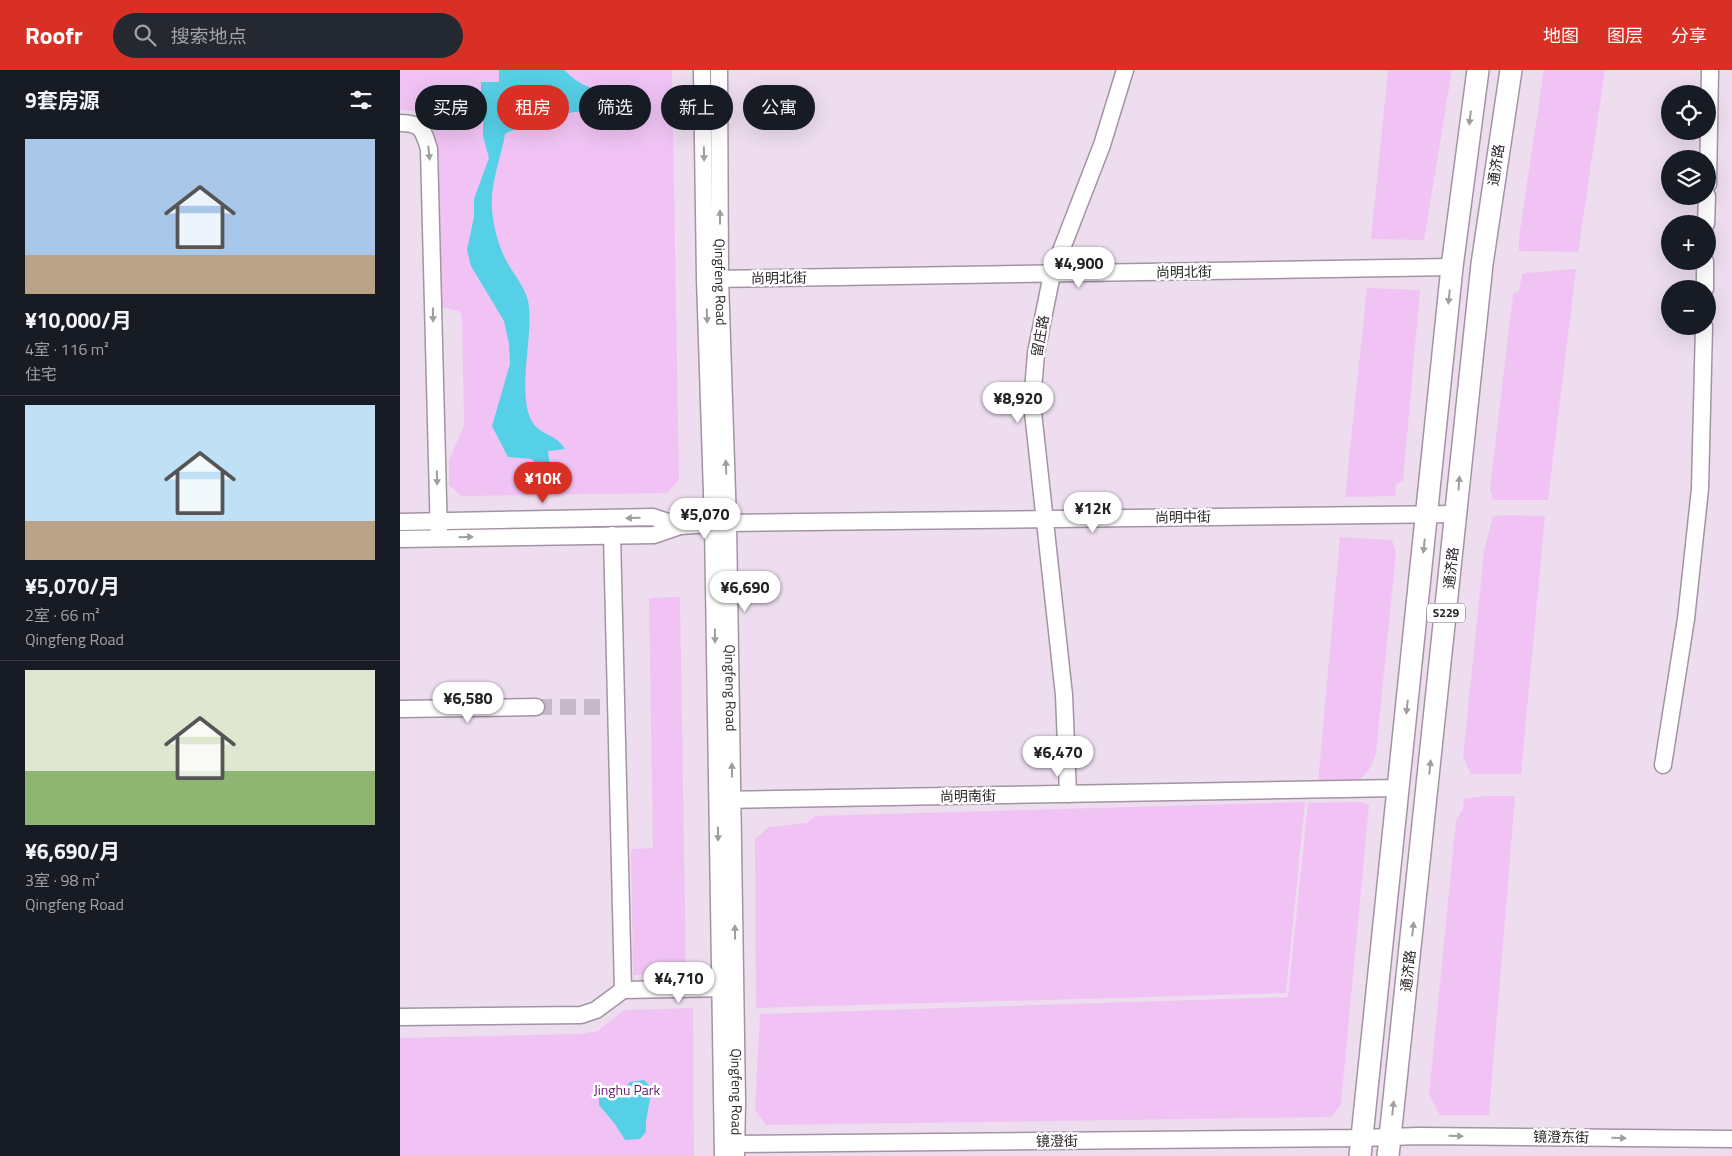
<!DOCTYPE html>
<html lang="zh">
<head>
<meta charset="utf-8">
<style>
  :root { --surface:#171b24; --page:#242831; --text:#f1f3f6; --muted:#9ea1a6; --line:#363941; --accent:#d93025 }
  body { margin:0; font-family:"Titillium Web","Noto Sans SC",sans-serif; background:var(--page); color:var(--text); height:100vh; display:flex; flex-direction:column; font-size:19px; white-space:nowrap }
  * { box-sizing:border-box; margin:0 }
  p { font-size:16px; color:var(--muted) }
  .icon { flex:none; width:28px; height:28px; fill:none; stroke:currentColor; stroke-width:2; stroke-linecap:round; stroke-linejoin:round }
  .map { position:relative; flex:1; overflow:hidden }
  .side { display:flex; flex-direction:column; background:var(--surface); width:400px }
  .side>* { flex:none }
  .banner { position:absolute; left:15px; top:15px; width:475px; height:45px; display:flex; gap:10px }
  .fabs { position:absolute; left:1261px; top:15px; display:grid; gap:10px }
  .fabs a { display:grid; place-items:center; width:55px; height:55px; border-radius:50%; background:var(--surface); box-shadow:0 5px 20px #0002; font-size:25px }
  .price { position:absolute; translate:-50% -42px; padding:0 11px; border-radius:18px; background:#fff; color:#222; font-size:16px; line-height:32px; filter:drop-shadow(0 1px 2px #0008) }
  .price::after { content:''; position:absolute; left:50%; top:30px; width:15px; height:11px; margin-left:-8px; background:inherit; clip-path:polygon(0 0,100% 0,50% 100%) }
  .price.selected { background:var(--accent); color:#fff }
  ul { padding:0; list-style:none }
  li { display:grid; align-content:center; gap:10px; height:265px; padding:0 25px }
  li+li { border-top:1px solid var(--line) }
  li span { display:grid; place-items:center; height:155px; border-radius:0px; color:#555 }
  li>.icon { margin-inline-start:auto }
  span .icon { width:90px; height:90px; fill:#fffc; stroke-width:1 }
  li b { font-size:21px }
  h2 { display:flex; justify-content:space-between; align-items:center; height:60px; padding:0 25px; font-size:21px }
  .tag { padding:0 18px; border-radius:22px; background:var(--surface); box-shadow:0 5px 20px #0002; font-size:18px; line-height:45px }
  .tag.selected { background:var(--accent); color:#fff }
  header { display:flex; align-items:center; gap:30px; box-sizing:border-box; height:70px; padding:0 25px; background:var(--accent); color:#fff }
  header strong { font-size:24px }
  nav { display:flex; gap:28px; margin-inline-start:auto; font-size:18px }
  .search { width:350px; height:45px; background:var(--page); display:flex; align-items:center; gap:12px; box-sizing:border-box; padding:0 18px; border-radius:28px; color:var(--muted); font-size:19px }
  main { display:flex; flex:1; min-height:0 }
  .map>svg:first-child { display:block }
</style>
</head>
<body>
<header>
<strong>Roofr</strong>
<div class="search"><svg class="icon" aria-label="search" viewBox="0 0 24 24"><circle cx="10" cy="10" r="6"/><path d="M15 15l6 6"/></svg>搜索地点</div>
<nav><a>地图</a><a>图层</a><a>分享</a></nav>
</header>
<main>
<section class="side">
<h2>9套房源<svg class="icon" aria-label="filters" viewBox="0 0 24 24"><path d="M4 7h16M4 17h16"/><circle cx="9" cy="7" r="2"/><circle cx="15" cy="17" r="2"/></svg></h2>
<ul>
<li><span style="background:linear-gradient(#a9c7e8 75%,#b9a48a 0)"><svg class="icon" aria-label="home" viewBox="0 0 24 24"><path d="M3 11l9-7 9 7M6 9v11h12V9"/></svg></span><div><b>¥10,000/月</b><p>4室 · 116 m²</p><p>住宅</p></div></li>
<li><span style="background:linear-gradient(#bfe0f5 75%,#b9a48a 0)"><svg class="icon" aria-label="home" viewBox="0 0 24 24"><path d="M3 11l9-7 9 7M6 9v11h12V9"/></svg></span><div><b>¥5,070/月</b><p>2室 · 66 m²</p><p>Qingfeng Road</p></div></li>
<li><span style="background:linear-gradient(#dfe7d0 65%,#8fb573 0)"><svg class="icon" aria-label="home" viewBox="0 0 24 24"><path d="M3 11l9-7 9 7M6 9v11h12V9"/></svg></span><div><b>¥6,690/月</b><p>3室 · 98 m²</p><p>Qingfeng Road</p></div></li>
</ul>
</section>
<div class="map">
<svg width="1332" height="1086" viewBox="0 0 1332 1086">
  <rect width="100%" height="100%" fill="#edddef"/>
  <path fill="#f0c3f4" d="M0,0H272L279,410L267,423L61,426L49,415V390L64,356L62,245L59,241L41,237L37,228L33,58C27,42 16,40 0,40Z
    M988,0H1052L1024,170L971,169Z
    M1144,0H1205L1178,182L1119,181V167Z
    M1176,199L1148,430H1093L1090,418L1113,224L1119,221L1122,205L1125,203Z
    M967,218L1020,220L1003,411L996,414L995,426L945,427Z
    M1106,445L1145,446L1121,704H1071L1063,687L1084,482L1093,446Z
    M940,467L992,470L996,483L976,683C965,718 951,712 918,713Z
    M280,527L286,904L233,905L231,779L253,778L249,528Z
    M1086,726H1115L1089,1045H1040L1029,1025L1056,751L1063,739L1064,729Z
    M905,732L886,923L356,938L355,769L369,757L407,753L415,746Z
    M961,732L969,735L941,1034L931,1047L366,1055L355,1040L360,944L888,927L908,733Z
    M293,938L294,1086H0V968L178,964L198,961L224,940Z"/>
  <path fill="#56d0e6" d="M99,0H164C175,10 186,19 202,20C213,21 222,19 233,23L236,28L230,50C219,59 201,64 189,51C186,47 186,45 181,42C166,40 148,54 132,57C122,59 113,59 105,64C101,89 90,113 92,139C93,155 98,175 106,190C113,204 128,220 129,237C133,267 116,327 133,353C142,366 155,363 165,379L148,381L150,397L140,399L132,389L108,387L92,356L110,294L109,274L104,251L71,196L67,180L74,147V129L89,88L83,66V45H73V35H63V27H81V12H99Z
    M244,1010L251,1017C251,1034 245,1045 246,1062L240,1069L225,1070L215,1054L199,1035V1026L223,1020L230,1012Z"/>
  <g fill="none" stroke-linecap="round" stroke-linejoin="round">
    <path stroke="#c6b8c8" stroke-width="16" stroke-dasharray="16 8" stroke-linecap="butt" d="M136,637H206"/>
    <g stroke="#a394a4" stroke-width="19">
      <g id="minor">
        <path d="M302,0L305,209L313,454L323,1086"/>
        <path id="s1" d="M319,0L320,209L328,453L337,1032L336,1086"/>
        <path d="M0,53C22,53 23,60 29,79L39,468"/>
        <path d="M1308,114L1310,0"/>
        <path d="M1306,154L1307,126"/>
        <path d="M310,209L1052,197"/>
        <path d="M1305,219V191"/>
        <path d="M0,452L253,447L280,456"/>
        <path d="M0,469L254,465L280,456L328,453L1057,444"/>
        <path d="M0,639L136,637"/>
        <path d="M1263,695L1286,549L1300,419L1304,256"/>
        <path d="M668,724L664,625L632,333L636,283L652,204L702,75L725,0"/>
        <path d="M322,730L999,718"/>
        <path d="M223,920L330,918"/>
        <path d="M0,947L181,945L196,940L223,920L212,465"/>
        <path d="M326,1074L962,1068L1019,1066L1332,1069"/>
      </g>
    </g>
    <g stroke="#a394a4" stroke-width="24">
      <path id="major" d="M960,1086L1052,197L1078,0
        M988,1086L1082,194L1111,0"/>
    </g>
    <use href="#minor" stroke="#fff" stroke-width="16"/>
    <use href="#major" stroke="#fff" stroke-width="21"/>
  </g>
  <defs><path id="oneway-solid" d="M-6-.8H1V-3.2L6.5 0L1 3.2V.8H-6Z" transform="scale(1.25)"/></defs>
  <g fill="#a09da0">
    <use href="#oneway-solid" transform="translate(1070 48) rotate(97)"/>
    <use href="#oneway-solid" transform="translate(29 83) rotate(84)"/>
    <use href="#oneway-solid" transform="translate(304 84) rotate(89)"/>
    <use href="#oneway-solid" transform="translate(320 147) rotate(-90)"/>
    <use href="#oneway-solid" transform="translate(1049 227) rotate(96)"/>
    <use href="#oneway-solid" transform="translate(33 245) rotate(89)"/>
    <use href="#oneway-solid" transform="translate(307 246) rotate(88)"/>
    <use href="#oneway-solid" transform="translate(326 397) rotate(-92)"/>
    <use href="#oneway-solid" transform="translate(37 408) rotate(89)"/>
    <use href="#oneway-solid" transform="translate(1059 413) rotate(-86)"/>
    <use href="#oneway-solid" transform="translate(233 448) rotate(179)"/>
    <use href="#oneway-solid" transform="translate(66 467) rotate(-1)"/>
    <use href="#oneway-solid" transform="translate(1024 476) rotate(96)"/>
    <use href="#oneway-solid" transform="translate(315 566) rotate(89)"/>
    <use href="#oneway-solid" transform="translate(1007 637) rotate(96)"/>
    <use href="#oneway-solid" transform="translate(1030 697) rotate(-84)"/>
    <use href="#oneway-solid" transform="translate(332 700) rotate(-91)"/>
    <use href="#oneway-solid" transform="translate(318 764) rotate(89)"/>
    <use href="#oneway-solid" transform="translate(1013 859) rotate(-84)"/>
    <use href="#oneway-solid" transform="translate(335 862) rotate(-91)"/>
    <use href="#oneway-solid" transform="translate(993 1038) rotate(-84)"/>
    <use href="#oneway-solid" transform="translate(1056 1066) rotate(1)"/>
    <use href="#oneway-solid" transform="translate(1219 1068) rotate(1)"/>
  </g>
  <g text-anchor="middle" stroke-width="5" stroke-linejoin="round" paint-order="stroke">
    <rect fill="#fff" stroke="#6b666b" stroke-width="1" x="1027" y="533.5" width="38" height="19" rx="4"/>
    <g font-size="12" font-weight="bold" fill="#2b252b">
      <text x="1046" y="547">S229</text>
    </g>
    <g font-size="14" fill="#2b252b" stroke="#fff">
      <text transform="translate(1096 95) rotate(-82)" y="5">通济路</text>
      <text transform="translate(784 202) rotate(-1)" y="5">尚明北街</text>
      <text transform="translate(379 208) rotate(-1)" y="5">尚明北街</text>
      <text dy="5" stroke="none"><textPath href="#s1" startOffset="212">Qingfeng Road</textPath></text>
      <text transform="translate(640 266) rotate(-80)" y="5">留庄路</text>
      <text transform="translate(783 447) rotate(-1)" y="5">尚明中街</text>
      <text transform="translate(1051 498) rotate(-84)" y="5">通济路</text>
      <text dy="5" stroke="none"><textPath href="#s1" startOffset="618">Qingfeng Road</textPath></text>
      <text transform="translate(568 726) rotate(-1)" y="5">尚明南街</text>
      <text transform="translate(1008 901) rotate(-84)" y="5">通济路</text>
      <text dy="5" stroke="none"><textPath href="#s1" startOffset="1022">Qingfeng Road</textPath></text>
      <text transform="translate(1161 1067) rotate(1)" y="5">镜澄东街</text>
      <text transform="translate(657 1071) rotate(-1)" y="5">镜澄街</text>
    </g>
    <g font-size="14" fill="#631d6b" stroke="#fff">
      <text x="227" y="1025">Jinghu Park</text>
    </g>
  </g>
</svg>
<div class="fabs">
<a><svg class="icon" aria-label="locate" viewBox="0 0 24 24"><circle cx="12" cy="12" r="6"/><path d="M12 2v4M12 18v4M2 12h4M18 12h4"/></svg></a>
<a><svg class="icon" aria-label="layers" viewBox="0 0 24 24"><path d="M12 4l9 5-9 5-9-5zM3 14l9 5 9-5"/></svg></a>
<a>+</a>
<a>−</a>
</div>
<b class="price" style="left:679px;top:219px">¥4,900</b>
<b class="price" style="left:618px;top:354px">¥8,920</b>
<b class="price selected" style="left:143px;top:434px">¥10K</b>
<b class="price" style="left:693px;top:464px">¥12K</b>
<b class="price" style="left:305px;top:470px">¥5,070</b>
<b class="price" style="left:345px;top:543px">¥6,690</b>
<b class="price" style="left:68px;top:654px">¥6,580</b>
<b class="price" style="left:658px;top:708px">¥6,470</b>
<b class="price" style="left:279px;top:934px">¥4,710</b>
<div class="banner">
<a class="tag">买房</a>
<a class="tag selected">租房</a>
<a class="tag">筛选</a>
<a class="tag">新上</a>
<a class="tag">公寓</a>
</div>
</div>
</main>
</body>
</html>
